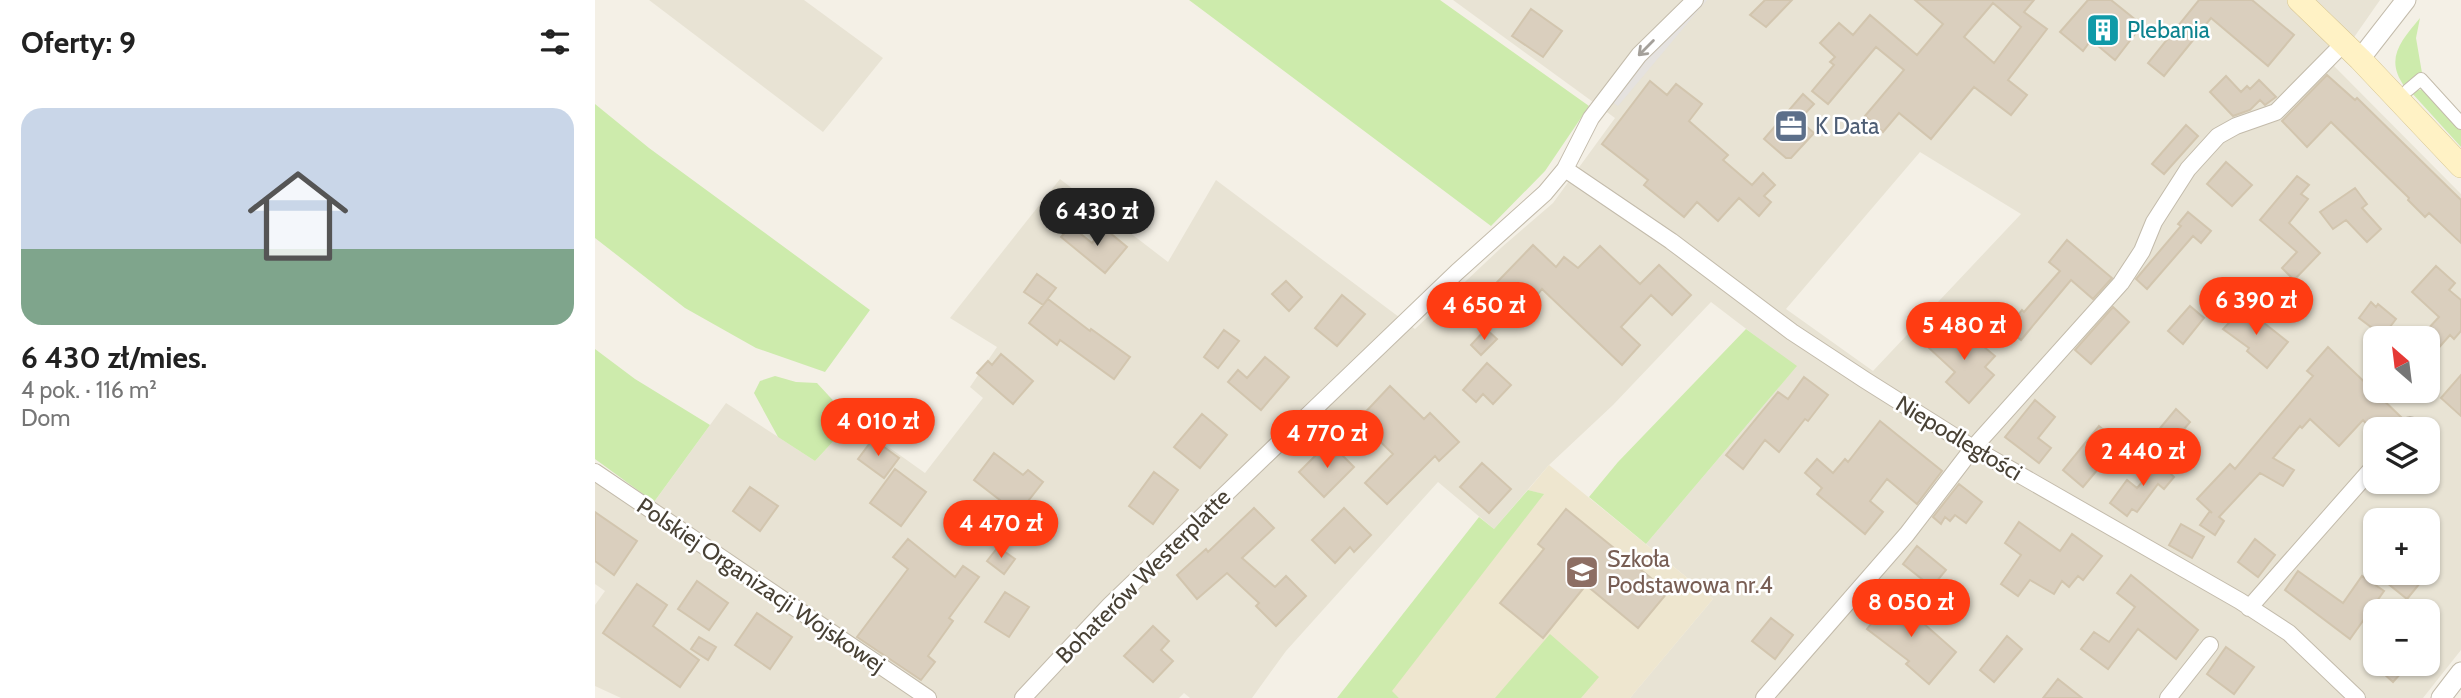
<!DOCTYPE html>
<html lang="pl">
<head>
<meta charset="utf-8">
<style>
  :root { --surface:#fff; --page:#f2f2f2; --text:#222; --muted:#767676; --line:#e0e0e0; --accent:#ff3c12 }
  body { margin:0; font-family:Cabin,sans-serif; background:var(--page); color:var(--text); height:100vh; display:flex; flex-direction:column; font-size:26px; white-space:nowrap }
  * { box-sizing:border-box; margin:0 }
  p { font-size:23px; color:var(--muted) }
  .icon { flex:none; width:38px; height:38px; fill:none; stroke:currentColor; stroke-width:2; stroke-linecap:round; stroke-linejoin:round }
  .map { position:relative; flex:1; overflow:hidden }
  .details { display:flex; flex-direction:column; background:var(--surface); width:595px }
  .details>* { flex:none }
  .needle { width:46px; rotate:332deg }
  .controls { position:absolute; left:1768px; top:326px; display:grid; gap:14px }
  .controls a { display:grid; place-items:center; width:77px; height:77px; border-radius:14px; background:var(--surface); box-shadow:0 2px 5px #0004; font-size:35px }
  .price { position:absolute; translate:-50% -60px; padding:0 16px; border-radius:24px; background:var(--accent); color:#fff; font-size:23px; line-height:46px; filter:drop-shadow(0 2px 4px #0008) }
  .price::after { content:''; position:absolute; left:50%; top:42px; width:21px; height:16px; margin-left:-10px; background:inherit; clip-path:polygon(0 0,100% 0,50% 100%) }
  .price.current { background:#222; color:#fff }
  ul { padding:0; list-style:none }
  li { display:grid; align-content:center; gap:14px; height:371px; padding:0 21px }
  li+li { border-top:2px solid var(--line) }
  li span { display:grid; place-items:center; height:217px; border-radius:21px; color:#555 }
  li>.icon { margin-inline-start:auto }
  span .icon { width:126px; height:126px; fill:#fffc; stroke-width:1 }
  li b { font-size:30px }
  h2 { display:flex; justify-content:space-between; align-items:center; height:84px; padding:0 21px; font-size:30px }
  main { display:flex; flex:1; min-height:0 }
  .map>svg:first-child { display:block }
</style>
</head>
<body>
<main>
<section class="details">
<h2>Oferty: 9<svg class="icon" aria-label="filters" viewBox="0 0 24 24"><path d="M4 7h16M4 17h16"/><circle cx="9" cy="7" r="2"/><circle cx="15" cy="17" r="2"/></svg></h2>
<ul>
<li><span style="background:linear-gradient(#c9d6e8 65%,#7fa58c 0)"><svg class="icon" aria-label="home" viewBox="0 0 24 24"><path d="M3 11l9-7 9 7M6 9v11h12V9"/></svg></span><div><b>6 430 zł/mies.</b><p>4 pok. · 116 m²</p><p>Dom</p></div></li>
</ul>
</section>
<div class="map">
<svg width="1866" height="698" viewBox="0 0 1866 698">
  <rect width="100%" height="100%" fill="#f4f0e6"/>
  <path fill="#e8e3d4" fill-rule="evenodd" d="M54,0H209L288,58L228,132Z
    M858,0H1785L1739,66L1866,194V650L1828,698H1035L1118,599L1051,544L1201,367L1116,302L1018,405L954,465L899,529L843,482L691,651L657,698H595L589,693L584,698H26L0,686V605L10,591L0,584V472L54,509L131,403L220,461L257,421L330,473L388,398L375,387L402,347L355,318L465,179L573,262L621,180L820,329L907,247L958,203L1020,118ZM1325,152L1426,214L1278,371L1191,309ZM1780,338H1832V390H1780ZM1780,429H1832V481H1780ZM1780,520H1832V572H1780ZM1780,611H1832V663H1780Z"/>
  <path fill="#eee6cf" d="M954,465L1118,599L1035,698H804L796,691L948,494L933,490Z"/>
  <path fill="#cdebac" d="M594,0H845L994,106L950,171L896,226Z
    M1825,18L1821,38L1827,73L1810,87C1789,59 1806,41 1825,18Z
    M1828,89L1866,130V147L1816,92Z
    M0,104L54,148L275,310L230,372L161,348L90,308L0,238Z
    M1151,329L1202,366L1051,544L994,497L1023,462Z
    M0,349L40,379L115,425L59,502L0,459Z
    M180,376L201,382L222,383L257,421L220,461L183,437L159,393L165,381Z
    M933,490L949,494L797,691L804,698H742L884,517L899,529Z
    M955,634L1004,677L986,698H900Z"/>
  <path fill="#e5e2df" d="M1100,0H1112L1023,106L1011,98Z"/>
  <path fill="#dacfbe" stroke="#d2c5ae" stroke-width="2" fill-rule="evenodd" d="M1170,0H1197L1171,27L1155,15Z
    M1320,0H1439L1429,12L1452,29L1413,80L1432,95L1416,115L1379,87L1336,139L1304,113L1288,132L1270,116L1309,70L1281,47L1233,104L1217,91L1239,65L1235,62L1240,57L1225,43L1244,23L1258,35L1275,15L1322,55L1348,24ZM1398,3L1426,27L1399,63L1369,37Z
    M1493,0H1516L1547,25L1520,60L1496,40L1488,51L1465,32Z
    M1604,0H1657L1699,35L1673,66L1616,18L1569,76L1553,63Z
    M936,9L967,31L948,57L917,36Z
    M1732,75L1760,100L1762,98L1866,200V243L1834,213L1830,217L1813,200L1814,198L1736,122L1712,147L1687,121Z
    M1631,76L1646,92L1652,86L1655,89L1664,80L1681,97L1670,105L1665,100L1655,110L1638,116L1615,92Z
    M1055,81L1072,95L1081,84L1107,104L1094,121L1133,155L1128,160L1157,185L1168,173L1180,185L1169,196L1176,202L1164,216L1144,198L1123,221L1102,202L1089,217L1049,185L1053,180L1007,144Z
    M1208,94L1219,104L1204,120L1219,133L1196,158H1191L1169,139Z
    M1591,125L1603,136L1569,174L1557,164Z
    M1631,162L1657,185L1637,206L1612,184Z
    M1702,176L1714,185L1706,194L1713,199L1694,223L1725,253L1699,280L1687,268L1702,252L1665,220Z
    M1760,188L1772,204L1767,208L1786,229L1772,242L1751,220L1738,229L1725,212Z
    M1593,212L1616,231L1606,243L1598,236L1552,289L1541,279L1586,226L1583,224Z
    M476,226L497,243L509,228L532,247L510,273L466,237Z
    M1472,240L1517,278L1498,299L1476,280L1426,340L1412,329L1427,310L1429,312L1465,271L1454,262Z
    M938,245L961,267L969,257L983,268L1005,246L1045,284L1064,265L1096,295L1077,315L1056,295L1026,327L1045,345L1027,365L947,289L932,308L922,300L900,322L880,305Z
    M1841,266L1860,283L1854,290L1866,300V331L1859,339L1855,335L1832,361V330L1844,317L1817,292Z
    M442,274L461,288L448,305L429,292Z
    M691,281L707,297L694,311L677,294Z
    M747,295L770,314L742,346L720,328Z
    M453,299L495,331L496,329L535,357L519,379L465,340L462,345L434,323Z
    M1776,302L1781,307L1783,304L1801,319L1788,336L1764,318Z
    M1595,306L1609,318L1588,344L1573,331Z
    M1518,307L1534,322L1496,364L1480,350Z
    M1649,307L1693,342L1672,368L1652,351L1654,348L1628,329Z
    M1355,325L1367,337L1371,332L1400,356L1390,367L1399,375L1374,403L1351,382L1360,372L1334,348Z
    M891,329L902,339L886,355L876,345Z
    M629,330L644,341L623,368L609,357Z
    M1733,347L1807,418L1800,429H1776L1768,420L1744,446L1715,419L1707,428L1705,426L1678,458L1699,470L1688,486L1665,473L1624,517L1629,521L1620,535L1605,525L1615,511L1617,513L1602,499L1635,464L1640,469L1718,376L1712,371Z
    M406,354L438,381L418,404L382,373L393,361L397,365Z
    M670,357L694,377L666,410L633,382L643,370L652,378Z
    M892,363L916,385L898,404L888,394L881,402L868,390Z
    M1866,375V416L1846,398Z
    M1209,377L1233,395L1213,421L1210,419L1184,452L1170,440L1148,469L1131,455L1183,392L1193,399Z
    M795,386L829,419L835,413L864,442L844,461L840,456L792,504L770,483L798,454L763,420Z
    M1440,400L1460,417L1443,438L1456,448L1444,463L1410,437Z
    M1581,409L1595,422L1561,462L1547,450Z
    M607,414L632,435L605,468L579,447Z
    M1285,421L1347,471L1322,504L1292,479L1275,501L1288,512L1270,534L1222,494L1227,488L1210,473L1222,459L1238,473L1250,459L1253,462Z
    M1504,426L1518,438L1506,451L1513,457L1488,487L1468,470Z
    M278,439L304,458L289,478L263,459Z
    M734,442L759,467L729,497L704,472Z
    M399,453L428,475L433,470L448,482L423,514L379,480Z
    M1571,455L1580,462L1573,471L1579,477L1569,489L1563,484L1542,512L1537,509L1532,516L1515,503L1532,480L1542,488Z
    M887,463L916,489L894,513L865,487Z
    M300,469L331,492L306,526L275,503Z
    M559,472L583,490L558,524L534,506Z
    M1364,484L1387,502L1371,523L1360,515L1355,521L1350,517L1346,524L1338,517Z
    M155,487L183,506L165,531L138,511Z
    M659,508L679,528L647,558L680,587L691,576L711,596L681,626L661,606L664,603L632,573L602,599L582,575L611,549L613,552Z
    M749,508L776,535L759,552L755,547L740,563L717,540Z
    M971,509L1073,592L1043,628L991,585L948,638L905,603L949,549L943,544Z
    M0,512L42,541L19,575L0,561Z
    M1424,522L1465,551L1477,534L1507,556L1488,580L1483,576L1474,587L1467,581L1459,594L1435,580L1423,596L1406,584L1426,555L1410,543Z
    M1586,524L1609,537L1597,558L1574,545Z
    M313,539L360,577L368,566L384,577L354,618L358,621L333,656L340,662L326,680L262,637L313,569L298,557Z
    M1660,539L1680,555L1663,577L1643,562Z
    M1322,546L1351,570L1337,587L1308,564Z
    M403,547L420,559L409,574L392,561Z
    M1703,571L1748,603L1767,576L1789,591L1755,639L1690,590Z
    M1799,572H1834L1812,599L1791,582Z
    M1536,575L1603,630L1581,659L1543,629L1513,669L1486,649L1499,632L1514,642L1540,607L1522,593Z
    M102,581L133,603L114,630L83,609Z
    M42,584L72,605L58,626L104,660L85,687L8,633Z
    M410,592L434,607L414,637L390,622Z
    M1300,593L1322,610L1319,615L1361,652L1334,684L1311,664L1314,661L1272,629Z
    M162,613L197,637L175,669L140,645Z
    M1176,618L1198,635L1180,659L1157,641Z
    M558,626L574,641L566,650L578,661L558,682L529,656Z
    M1412,636L1427,649L1399,682L1385,670Z
    M104,637L121,647L113,660L96,649Z
    M1631,647L1659,667L1639,694L1612,674Z
    M1777,663H1815L1798,682Z
    M1463,679L1487,698H1448Z"/>
  <g fill="none" stroke-linecap="round" stroke-linejoin="round">
    <g stroke="#c3bbab" stroke-width="14">
      <path id="pedestrian" d="M1813,90L1826,79L1866,123"/>
    </g>
    <g stroke="#c3bbab" stroke-width="18">
      <path id="minor" d="M970,169L1076,241L1197,332L1270,380L1378,448L1645,601L1694,633L1762,698
        M1811,429L1815,425
        M0,472L333,698
        M1654,608L1780,465
        M428,698L515,605L862,272L950,193L970,169L996,118L1044,55L1100,0
        M1169,698L1312,534L1378,448L1526,283L1547,251L1559,222L1593,169L1623,136L1641,126L1681,112L1749,43
        M1573,698L1615,645"/>
    </g>
    <g stroke="#c3bbab" stroke-width="21">
      <path id="tertiary" d="M1765,59L1811,0
        M1846,698L1866,672"/>
    </g>
    <g stroke="#d7c693" stroke-width="24">
      <path id="secondary" d="M1704,0L1765,59L1866,166"/>
    </g>
    <use href="#pedestrian" stroke="#fff" stroke-width="12"/>
    <use href="#minor" stroke="#fff" stroke-width="16"/>
    <use href="#tertiary" stroke="#fff" stroke-width="19"/>
    <use href="#secondary" stroke="#fff2c5" stroke-width="23"/>
  </g>
  <defs><path id="oneway-shaft" d="M-6 0H5M1.5-3L5.5 0L1.5 3" fill="none" stroke-width="1.6" stroke-linecap="round" stroke-linejoin="round" transform="scale(1.75)"/></defs>
  <use stroke="#a4a09a" href="#oneway-shaft" transform="translate(1051 48) rotate(135)"/>
  <defs>
    <g id="building-square" transform="scale(1.75)"><rect x="-9" y="-9" width="18" height="18" rx="4" fill="#0f9aa8" stroke="#fff"/><path d="M-4-6H4V6H1V3H-1V6H-4ZM-2.5-4.3h1.7v1.8h-1.7ZM.8-4.3h1.7v1.8H.8ZM-2.5-1h1.7V.8h-1.7ZM.8-1h1.7V.8H.8Z" fill="#fff"/></g>
    <g id="office-square" transform="scale(1.75)"><rect x="-9" y="-9" width="18" height="18" rx="4" fill="#5c6f8a" stroke="#fff"/><path d="M-6-3h4V-5.5h4V-3h4V5H-6ZM-1-4.5V-3h2v-1.5ZM-6 0V1H6V0Z" fill="#fff"/></g>
    <g id="school-square" transform="scale(1.75)"><rect x="-9" y="-9" width="18" height="18" rx="4" fill="#8d6e63" stroke="#fff"/><path d="M0-5L7-2L0 1L-7-2ZM-4 1L0 2.5L4 1V4Q0 6-4 4Z" fill="#fff"/></g>
  </defs>
  <g fill-rule="evenodd">
    <use href="#building-square" x="1508" y="30"/>
    <use href="#office-square" x="1196" y="126"/>
    <use href="#school-square" x="987" y="572"/>
  </g>
  <g text-anchor="middle" stroke-width="5" stroke-linejoin="round" paint-order="stroke">
    <g font-size="23" fill="#0d838f" stroke="#fff" text-anchor="start">
      <text x="1532" y="38">Plebania</text>
    </g>
    <g font-size="23" fill="#4e5e75" stroke="#fff" text-anchor="start">
      <text x="1220" y="134">K Data</text>
    </g>
    <g font-size="23" fill="#484135" stroke="#fff">
      <text transform="translate(1364 438) rotate(31)" y="8">Niepodległości</text>
      <text transform="translate(548 576) rotate(-45)" y="8">Bohaterów Westerplatte</text>
      <text transform="translate(166 585) rotate(34)" y="8">Polskiej Organizacji Wojskowej</text>
    </g>
    <g font-size="23" fill="#785e54" stroke="#fff" text-anchor="start">
      <text x="1012" y="567">Szkoła<tspan x="1012" dy="26">Podstawowa nr.4</tspan></text>
    </g>
  </g>
</svg>
<div class="controls">
<a><svg class="needle" viewBox="-14 -14 28 28"><path d="M0-13l5 13h-10z" fill="#e53935"/><path d="M0 13l5-13h-10z" fill="#767676"/></svg></a>
<a><svg class="icon" aria-label="layers" viewBox="0 0 24 24"><path d="M12 4l9 5-9 5-9-5zM3 14l9 5 9-5"/></svg></a>
<a>+</a>
<a>−</a>
</div>
<b class="price current" style="left:502px;top:248px">6 430 zł</b>
<b class="price" style="left:1661px;top:337px">6 390 zł</b>
<b class="price" style="left:889px;top:342px">4 650 zł</b>
<b class="price" style="left:1369px;top:362px">5 480 zł</b>
<b class="price" style="left:283px;top:458px">4 010 zł</b>
<b class="price" style="left:732px;top:470px">4 770 zł</b>
<b class="price" style="left:1548px;top:488px">2 440 zł</b>
<b class="price" style="left:406px;top:560px">4 470 zł</b>
<b class="price" style="left:1316px;top:639px">8 050 zł</b>
</div>
</main>
</body>
</html>
